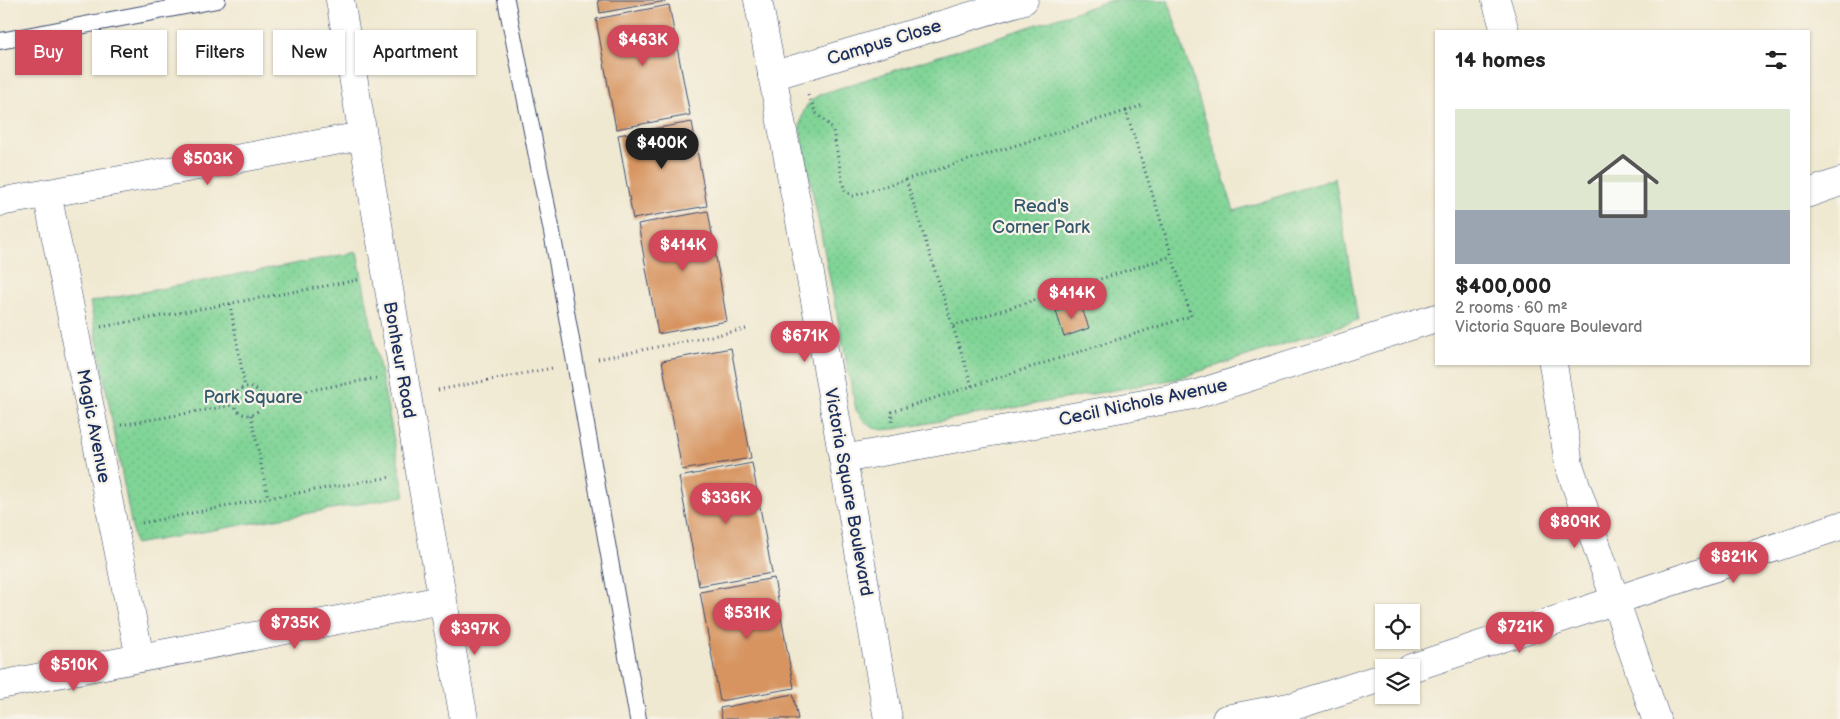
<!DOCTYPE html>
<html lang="en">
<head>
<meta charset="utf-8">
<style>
  :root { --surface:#fff; --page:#f6f6f6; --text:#222; --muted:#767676; --accent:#d1495b }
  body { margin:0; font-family:"Balsamiq Sans",sans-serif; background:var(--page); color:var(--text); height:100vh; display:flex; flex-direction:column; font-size:19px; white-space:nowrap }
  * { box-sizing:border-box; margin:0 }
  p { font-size:16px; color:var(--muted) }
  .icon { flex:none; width:28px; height:28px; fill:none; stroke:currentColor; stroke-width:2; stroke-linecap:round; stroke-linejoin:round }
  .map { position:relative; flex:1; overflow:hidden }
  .panel { position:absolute; left:1435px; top:30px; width:375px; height:335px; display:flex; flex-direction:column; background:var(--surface); border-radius:0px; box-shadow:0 1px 4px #0004 }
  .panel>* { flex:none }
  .top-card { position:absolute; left:15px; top:30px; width:475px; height:45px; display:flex; gap:10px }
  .controls { position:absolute; left:1375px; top:604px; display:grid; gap:10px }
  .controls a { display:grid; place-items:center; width:45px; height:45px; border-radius:0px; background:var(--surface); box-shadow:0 1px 4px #0004; font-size:25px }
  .price { position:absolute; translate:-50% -42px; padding:0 11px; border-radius:18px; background:var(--accent); color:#fff; font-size:16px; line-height:32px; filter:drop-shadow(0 1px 2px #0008) }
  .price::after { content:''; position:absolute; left:50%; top:30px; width:15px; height:11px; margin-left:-8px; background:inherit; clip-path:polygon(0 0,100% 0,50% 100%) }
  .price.on { background:#222; color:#fff }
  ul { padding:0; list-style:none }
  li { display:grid; align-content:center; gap:10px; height:265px; padding:0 20px }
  li span { display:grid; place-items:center; height:155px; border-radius:0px; color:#555 }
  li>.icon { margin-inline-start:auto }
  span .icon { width:90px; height:90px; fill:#fffc; stroke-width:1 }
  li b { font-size:21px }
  h2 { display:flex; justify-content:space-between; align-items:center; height:60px; padding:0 20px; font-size:21px }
  .pill { padding:0 18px; border-radius:0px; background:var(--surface); box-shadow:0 1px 4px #0004; font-size:18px; line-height:45px }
  .pill.on { background:var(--accent); color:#fff }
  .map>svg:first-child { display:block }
</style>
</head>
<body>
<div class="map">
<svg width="1840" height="719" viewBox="0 0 1840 719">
  <defs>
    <pattern id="grass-dots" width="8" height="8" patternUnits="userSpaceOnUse" patternTransform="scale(1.25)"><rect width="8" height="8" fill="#80d496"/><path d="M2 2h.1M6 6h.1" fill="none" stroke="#6eb684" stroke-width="1.8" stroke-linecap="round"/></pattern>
  </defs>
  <rect width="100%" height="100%" fill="#f7f3e8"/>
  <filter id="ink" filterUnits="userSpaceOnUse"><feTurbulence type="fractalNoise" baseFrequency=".02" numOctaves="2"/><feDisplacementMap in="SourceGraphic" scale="10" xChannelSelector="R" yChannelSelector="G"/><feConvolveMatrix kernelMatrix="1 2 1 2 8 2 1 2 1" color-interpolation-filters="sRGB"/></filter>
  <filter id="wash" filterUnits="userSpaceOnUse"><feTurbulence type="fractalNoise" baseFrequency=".0096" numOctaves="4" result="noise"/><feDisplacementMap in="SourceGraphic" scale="20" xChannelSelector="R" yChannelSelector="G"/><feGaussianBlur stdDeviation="1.12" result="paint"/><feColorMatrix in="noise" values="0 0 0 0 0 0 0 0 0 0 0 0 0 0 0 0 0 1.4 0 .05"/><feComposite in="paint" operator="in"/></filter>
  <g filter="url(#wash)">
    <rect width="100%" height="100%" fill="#f0e9d2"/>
    <path fill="url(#grass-dots)" stroke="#4e827a" d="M1112,0H1168L1234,211L1335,178L1358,320L1176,379L901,428C876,432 870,430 856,410L800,129C802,112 805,102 821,94Z
      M357,252L405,496L135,544L90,302Z"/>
    <g id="blocks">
      <path fill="#d79461" d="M598,0H666V1L600,13Z
        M669,5L690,115L616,129L596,19Z
        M692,122L707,206L633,219L618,135Z
        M708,211L727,321L658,334L638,224Z
        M1080,303L1089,328L1064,337L1056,311Z
        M731,348L751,458L682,470L662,361Z
        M752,463L772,573L699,586L679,477Z
        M774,578L794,688L720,701L700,592Z
        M793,694L798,719H722L720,708Z"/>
    </g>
  </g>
  <g filter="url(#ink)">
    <use href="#blocks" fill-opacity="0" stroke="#3b4b6f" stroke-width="1"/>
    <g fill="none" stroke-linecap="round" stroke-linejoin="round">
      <g stroke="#3b4b6f" stroke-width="18">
        <path id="service" d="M506,0L552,232L638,719
          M0,41L217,0"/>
      </g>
      <g stroke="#3b4b6f" stroke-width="29">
        <path id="minor" d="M340,0L420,472L464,719
          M1496,0L1505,31
          M772,76L1024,0
          M47,193L140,658
          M1809,193L1840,182
          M0,202L362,136
          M1553,364L1569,465L1656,719
          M843,459L1193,395L1436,318
          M1411,668L1840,526
          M0,685L442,600
          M1226,719L1294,706L1384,677"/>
      </g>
      <g stroke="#3b4b6f" stroke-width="29">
        <path id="tertiary" d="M758,0L821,332L888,719"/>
      </g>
      <path stroke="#3b4b6f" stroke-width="3" stroke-dasharray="1 4" stroke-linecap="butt" d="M808,95L816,113L830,126L833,131L843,184L845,191L853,196L1126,111L1191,316L891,412L893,423
        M1126,111L1143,105
        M906,180L972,386
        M230,304L245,387
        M953,326L1172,256
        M101,327L358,280
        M598,359L746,329
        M234 401a14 14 0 1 1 28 0a14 14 0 1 1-28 0Z
        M438,390L552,368
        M262,399L377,378
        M251,415L268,498
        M121,425L234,405
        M142,523L268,498L391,477"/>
      <use href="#service" stroke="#fff" stroke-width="16"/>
      <use href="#minor" stroke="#fff" stroke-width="28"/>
      <use href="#tertiary" stroke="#fff" stroke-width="28"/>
    </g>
  </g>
  <g text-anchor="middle" stroke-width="4.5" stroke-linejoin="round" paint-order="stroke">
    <g font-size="18" fill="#1b2f5e" stroke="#f7f3e8">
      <text transform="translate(884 42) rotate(-17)" y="6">Campus Close</text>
      <text transform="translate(400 360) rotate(80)" y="6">Bonheur Road</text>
      <text transform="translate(1143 402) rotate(-12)" y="6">Cecil Nichols Avenue</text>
      <text transform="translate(94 426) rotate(79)" y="6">Magic Avenue</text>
      <text transform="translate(849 492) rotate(80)" y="6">Victoria Square Boulevard</text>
    </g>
    <g font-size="18" fill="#34586c" stroke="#f7f3e8">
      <text x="1041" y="212">Read's<tspan x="1041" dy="21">Corner Park</tspan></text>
      <text x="253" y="403">Park Square</text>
    </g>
  </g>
</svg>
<div class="controls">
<a><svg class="icon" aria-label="locate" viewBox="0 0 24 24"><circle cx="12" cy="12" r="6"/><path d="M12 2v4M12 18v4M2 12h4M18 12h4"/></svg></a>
<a><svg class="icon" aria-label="layers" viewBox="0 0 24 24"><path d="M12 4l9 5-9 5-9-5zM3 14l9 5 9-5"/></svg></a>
</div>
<b class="price" style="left:643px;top:67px">$463K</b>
<b class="price on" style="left:662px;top:170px">$400K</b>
<b class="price" style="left:208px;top:186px">$503K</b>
<b class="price" style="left:683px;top:272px">$414K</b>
<b class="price" style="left:1072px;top:320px">$414K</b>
<b class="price" style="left:805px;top:363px">$671K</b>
<b class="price" style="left:726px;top:525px">$336K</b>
<b class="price" style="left:1575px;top:549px">$809K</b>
<b class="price" style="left:1734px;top:584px">$821K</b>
<b class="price" style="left:747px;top:640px">$531K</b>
<b class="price" style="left:295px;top:650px">$735K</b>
<b class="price" style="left:1520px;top:654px">$721K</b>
<b class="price" style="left:475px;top:656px">$397K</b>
<b class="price" style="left:74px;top:692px">$510K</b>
<div class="top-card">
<a class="pill on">Buy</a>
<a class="pill">Rent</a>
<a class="pill">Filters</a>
<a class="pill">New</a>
<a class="pill">Apartment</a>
</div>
<section class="panel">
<h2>14 homes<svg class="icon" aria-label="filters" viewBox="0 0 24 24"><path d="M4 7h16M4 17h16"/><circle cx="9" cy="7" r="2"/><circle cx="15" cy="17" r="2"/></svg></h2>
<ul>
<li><span style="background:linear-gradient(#dfe7d0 65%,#9aa5b1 0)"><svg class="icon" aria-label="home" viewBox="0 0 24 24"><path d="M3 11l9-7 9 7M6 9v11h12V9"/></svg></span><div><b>$400,000</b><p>2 rooms · 60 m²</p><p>Victoria Square Boulevard</p></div></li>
</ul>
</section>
</div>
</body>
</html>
